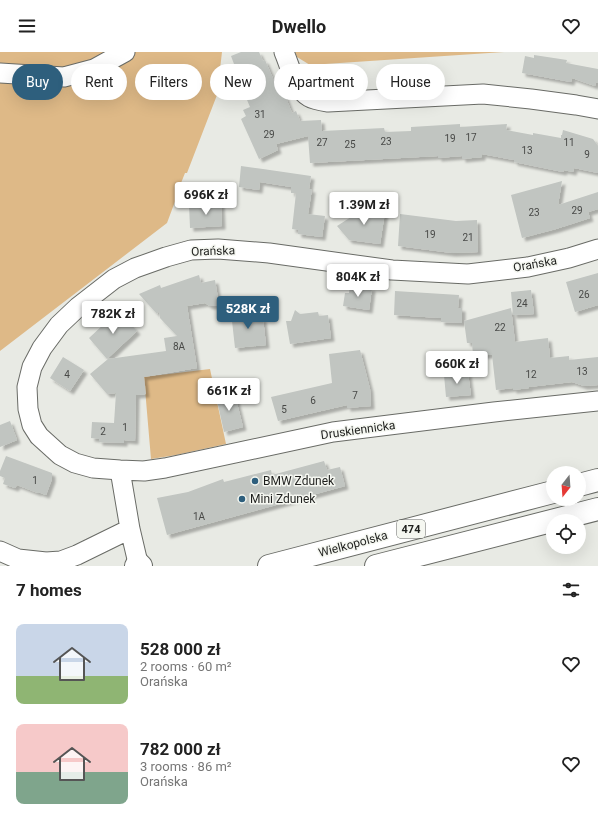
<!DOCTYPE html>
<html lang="en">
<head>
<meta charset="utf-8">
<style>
  :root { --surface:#fff; --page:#f6f6f6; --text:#222; --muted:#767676; --accent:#2e5f7d }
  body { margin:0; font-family:Roboto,sans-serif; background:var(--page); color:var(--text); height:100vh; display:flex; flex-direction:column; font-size:15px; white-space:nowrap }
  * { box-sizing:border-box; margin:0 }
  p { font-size:13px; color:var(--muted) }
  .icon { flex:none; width:22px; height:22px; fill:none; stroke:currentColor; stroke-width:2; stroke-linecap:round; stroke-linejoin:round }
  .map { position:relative; height:514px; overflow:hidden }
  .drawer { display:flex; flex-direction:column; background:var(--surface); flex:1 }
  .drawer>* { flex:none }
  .top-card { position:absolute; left:12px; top:12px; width:574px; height:36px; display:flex; gap:8px }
  .needle { width:26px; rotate:197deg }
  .controls { position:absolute; left:546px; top:414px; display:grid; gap:8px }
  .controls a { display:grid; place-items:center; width:40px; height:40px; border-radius:50%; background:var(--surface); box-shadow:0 4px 16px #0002; font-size:20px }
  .price { position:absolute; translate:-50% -34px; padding:0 9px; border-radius:4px; background:#fff; color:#222; font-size:13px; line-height:26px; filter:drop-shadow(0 1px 2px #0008) }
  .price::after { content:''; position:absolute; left:50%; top:24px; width:12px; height:9px; margin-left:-6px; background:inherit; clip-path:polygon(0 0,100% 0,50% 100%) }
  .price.on { background:var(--accent); color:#fff }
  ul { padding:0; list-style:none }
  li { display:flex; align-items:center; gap:12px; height:100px; padding:0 16px }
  li span { display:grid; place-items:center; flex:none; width:112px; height:80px; border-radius:8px; color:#555 }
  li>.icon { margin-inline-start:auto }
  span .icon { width:48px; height:48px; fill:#fffc; stroke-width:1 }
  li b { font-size:17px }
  h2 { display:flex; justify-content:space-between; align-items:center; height:48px; padding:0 16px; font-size:17px }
  .tag { padding:0 14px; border-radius:18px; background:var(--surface); box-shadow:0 4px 16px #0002; font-size:14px; line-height:36px }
  .tag.on { background:var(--accent); color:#fff }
  header { display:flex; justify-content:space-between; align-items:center; height:52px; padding:0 16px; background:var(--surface); font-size:18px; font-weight:700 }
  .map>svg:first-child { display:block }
</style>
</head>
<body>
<header><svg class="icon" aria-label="menu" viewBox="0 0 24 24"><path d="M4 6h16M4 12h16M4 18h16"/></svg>Dwello<svg class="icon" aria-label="heart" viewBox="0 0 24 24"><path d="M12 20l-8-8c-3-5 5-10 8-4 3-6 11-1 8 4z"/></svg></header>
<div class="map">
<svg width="598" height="514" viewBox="0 0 598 514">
  <defs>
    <filter id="shadow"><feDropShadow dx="3.5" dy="3.5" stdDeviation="1" flood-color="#0004"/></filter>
  </defs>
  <rect width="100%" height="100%" fill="#e8eae4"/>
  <path fill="#deb987" d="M0,0H222L217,43L187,121H185L179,136H180L167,171L0,299Z
    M295,0H504L310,13L297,5Z
    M210,317L226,392L176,403L151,407L144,325Z"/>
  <path fill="#c1c5c1" filter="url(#shadow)" d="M241,0H259L263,9L265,8L280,43L284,41L292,61L296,59L300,69L321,68L322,79L384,76L385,80L411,79V75L460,72V75L507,72L506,78L533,83V81L561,86V83H562L563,78L593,87L598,94V121L574,116L573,120L564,118L563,120L514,110V108L482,102V105L462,107V104L438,106V104L310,111L308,84L276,92L278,98L259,107L241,67L246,64L243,58L250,55L232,12H234L231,4Z
    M534,3L567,8L566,11L598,17V31L596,30L595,34L572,26L571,30L522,21L525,4L534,6Z
    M241,114L263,117L311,124L309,137H312L308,162L325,164L322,185L298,182V178L292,177L296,141H291V135L260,130L259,138L239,135Z
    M562,129L558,153L598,140V157L588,160L590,166L556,177L522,186L511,143Z
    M221,151L222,174L190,176L189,153Z
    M352,155L385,160L380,192L349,188L337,174L351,165Z
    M400,162L456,169L477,168L478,200L452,201L398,194Z
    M598,221V253L575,260L566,230Z
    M199,223L201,231L215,228L219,253L210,254L205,251L187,254L197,316L144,325L146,342L136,343L135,389L124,388V391L99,390V387L91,386L92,370L114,371L116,341L107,342L90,322L108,307L166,299L164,286L177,284L160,266L159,259L157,262L139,242L160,233L161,236Z
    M350,233L372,236L369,258L343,254L345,241H349Z
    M531,238L534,262L513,263L511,240Z
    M395,239L459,243L458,256H462V271L441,270V266L394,263Z
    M511,256L515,290L548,286L550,306L569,304V308L598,305V333L584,334L572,330L529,335V336L513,338V336L496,338L492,303H473L472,291H467L464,269Z
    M254,258L255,267L263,266L266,293L235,296L231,260Z
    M295,258L300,262L318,260L319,264L328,263L331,286L290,292L286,269H291Z
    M118,259L137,279L107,307L89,286Z
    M360,298L370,337L371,354L347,356V353L278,369L271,345L332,331L329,302Z
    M63,305L84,318L70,339L50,326Z
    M468,321L471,343L446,345L444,323Z
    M234,339L243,375L224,380L216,344Z
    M10,369L17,388L0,395V373Z
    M6,404L52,421V427L46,443L38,440V441L17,433L15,436L3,432L5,426L0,424V419Z
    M324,409L327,418L340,415L345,434L167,483L157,446L188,440L223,427L224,430L271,418L272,423Z"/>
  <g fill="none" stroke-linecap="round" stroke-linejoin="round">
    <g stroke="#696b66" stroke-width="21">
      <path id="minor" d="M284,0C290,14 295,37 309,45C314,48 321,49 328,50L483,42L531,47L576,53L598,57
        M0,21L64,25L94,17L125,0
        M598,197L569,206L528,215L468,222L392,218L269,201L218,197L191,198L166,205L135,216L114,227L78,255L59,273L42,296L32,315L27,335L28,357L32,373L39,384L60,403L75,411L93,416L120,418L144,419L165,416L333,380L494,360L598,349
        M120,418L130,477L138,511
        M0,499L18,507L46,510L61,509L77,503L130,477"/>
    </g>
    <g stroke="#696b66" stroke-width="24">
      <path id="major" d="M579,433L598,428
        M136,514L138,511L141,514
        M269,514L553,440
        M376,514L598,457"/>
    </g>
    <use href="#minor" stroke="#fff" stroke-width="19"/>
    <use href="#major" stroke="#fff" stroke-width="22"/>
  </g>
  <g fill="#2e5f7d" stroke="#f5f7f1" stroke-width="1.5">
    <circle cx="255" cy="429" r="4"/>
    <circle cx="242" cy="447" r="4"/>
  </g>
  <g text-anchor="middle" stroke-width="3" stroke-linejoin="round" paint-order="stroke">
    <g font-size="10" fill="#484947">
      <text x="260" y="66">31</text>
      <text x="269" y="86">29</text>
      <text x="471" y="89">17</text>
      <text x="450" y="90">19</text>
      <text x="386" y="93">23</text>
      <text x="322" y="94">27</text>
      <text x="569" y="94">11</text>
      <text x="350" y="96">25</text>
      <text x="527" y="102">13</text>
      <text x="587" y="106">9</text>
      <text x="577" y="162">29</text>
      <text x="534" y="164">23</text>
      <text x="430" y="186">19</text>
      <text x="468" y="189">21</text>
      <text x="584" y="246">26</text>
      <text x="522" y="255">24</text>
      <text x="500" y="279">22</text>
      <text x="179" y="298">8A</text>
      <text x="582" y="323">13</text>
      <text x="67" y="326">4</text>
      <text x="531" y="326">12</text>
      <text x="355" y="347">7</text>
      <text x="313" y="352">6</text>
      <text x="284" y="361">5</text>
      <text x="125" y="379">1</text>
      <text x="103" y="383">2</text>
      <text x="35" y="432">1</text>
      <text x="199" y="468">1A</text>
    </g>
    <rect fill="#f5f7f1" stroke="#5f605d" stroke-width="1" x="397" y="468" width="28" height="18" rx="3"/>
    <g font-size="11" font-weight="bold" fill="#1f201e">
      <text x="411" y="481">474</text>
    </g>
    <g font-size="12" fill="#1f201e" stroke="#f5f7f1">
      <text transform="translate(213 199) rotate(-2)" y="4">Orańska</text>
      <text transform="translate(535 212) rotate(-10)" y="4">Orańska</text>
      <text transform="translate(358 378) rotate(-8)" y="4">Druskiennicka</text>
      <text transform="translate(353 492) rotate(-15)" y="4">Wielkopolska</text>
    </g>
    <g font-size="12" fill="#1f201e" stroke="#f5f7f1" text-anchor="start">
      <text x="263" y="433">BMW Zdunek</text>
      <text x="250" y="451">Mini Zdunek</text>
    </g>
  </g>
</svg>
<div class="controls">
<a><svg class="needle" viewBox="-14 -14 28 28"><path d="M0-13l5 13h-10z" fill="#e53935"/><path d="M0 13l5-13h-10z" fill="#767676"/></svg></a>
<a><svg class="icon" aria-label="locate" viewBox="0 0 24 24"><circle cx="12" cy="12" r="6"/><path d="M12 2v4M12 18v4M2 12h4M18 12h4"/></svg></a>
</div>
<b class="price" style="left:206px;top:164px">696K zł</b>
<b class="price" style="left:364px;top:174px">1.39M zł</b>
<b class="price" style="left:358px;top:246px">804K zł</b>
<b class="price on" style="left:248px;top:278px">528K zł</b>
<b class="price" style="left:113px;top:283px">782K zł</b>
<b class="price" style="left:457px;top:333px">660K zł</b>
<b class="price" style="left:229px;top:360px">661K zł</b>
<div class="top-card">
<a class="tag on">Buy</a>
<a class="tag">Rent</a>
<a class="tag">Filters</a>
<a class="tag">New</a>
<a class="tag">Apartment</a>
<a class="tag">House</a>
</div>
</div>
<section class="drawer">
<h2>7 homes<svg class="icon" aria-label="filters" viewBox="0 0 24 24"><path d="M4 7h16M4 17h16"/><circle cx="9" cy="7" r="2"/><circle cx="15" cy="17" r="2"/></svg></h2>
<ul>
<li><span style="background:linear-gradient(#c9d6e8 65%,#8fb573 0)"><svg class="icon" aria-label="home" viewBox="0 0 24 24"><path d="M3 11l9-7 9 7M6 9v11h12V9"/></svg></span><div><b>528 000 zł</b><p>2 rooms · 60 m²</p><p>Orańska</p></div><svg class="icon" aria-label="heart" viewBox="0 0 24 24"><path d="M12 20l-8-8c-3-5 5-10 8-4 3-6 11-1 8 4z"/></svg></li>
<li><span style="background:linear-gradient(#f6c9c9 60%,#7fa58c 0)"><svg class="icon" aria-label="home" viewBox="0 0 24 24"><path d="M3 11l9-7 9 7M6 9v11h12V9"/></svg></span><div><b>782 000 zł</b><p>3 rooms · 86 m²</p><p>Orańska</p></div><svg class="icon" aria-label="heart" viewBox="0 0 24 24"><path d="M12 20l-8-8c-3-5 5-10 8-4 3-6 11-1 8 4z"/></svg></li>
</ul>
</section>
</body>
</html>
